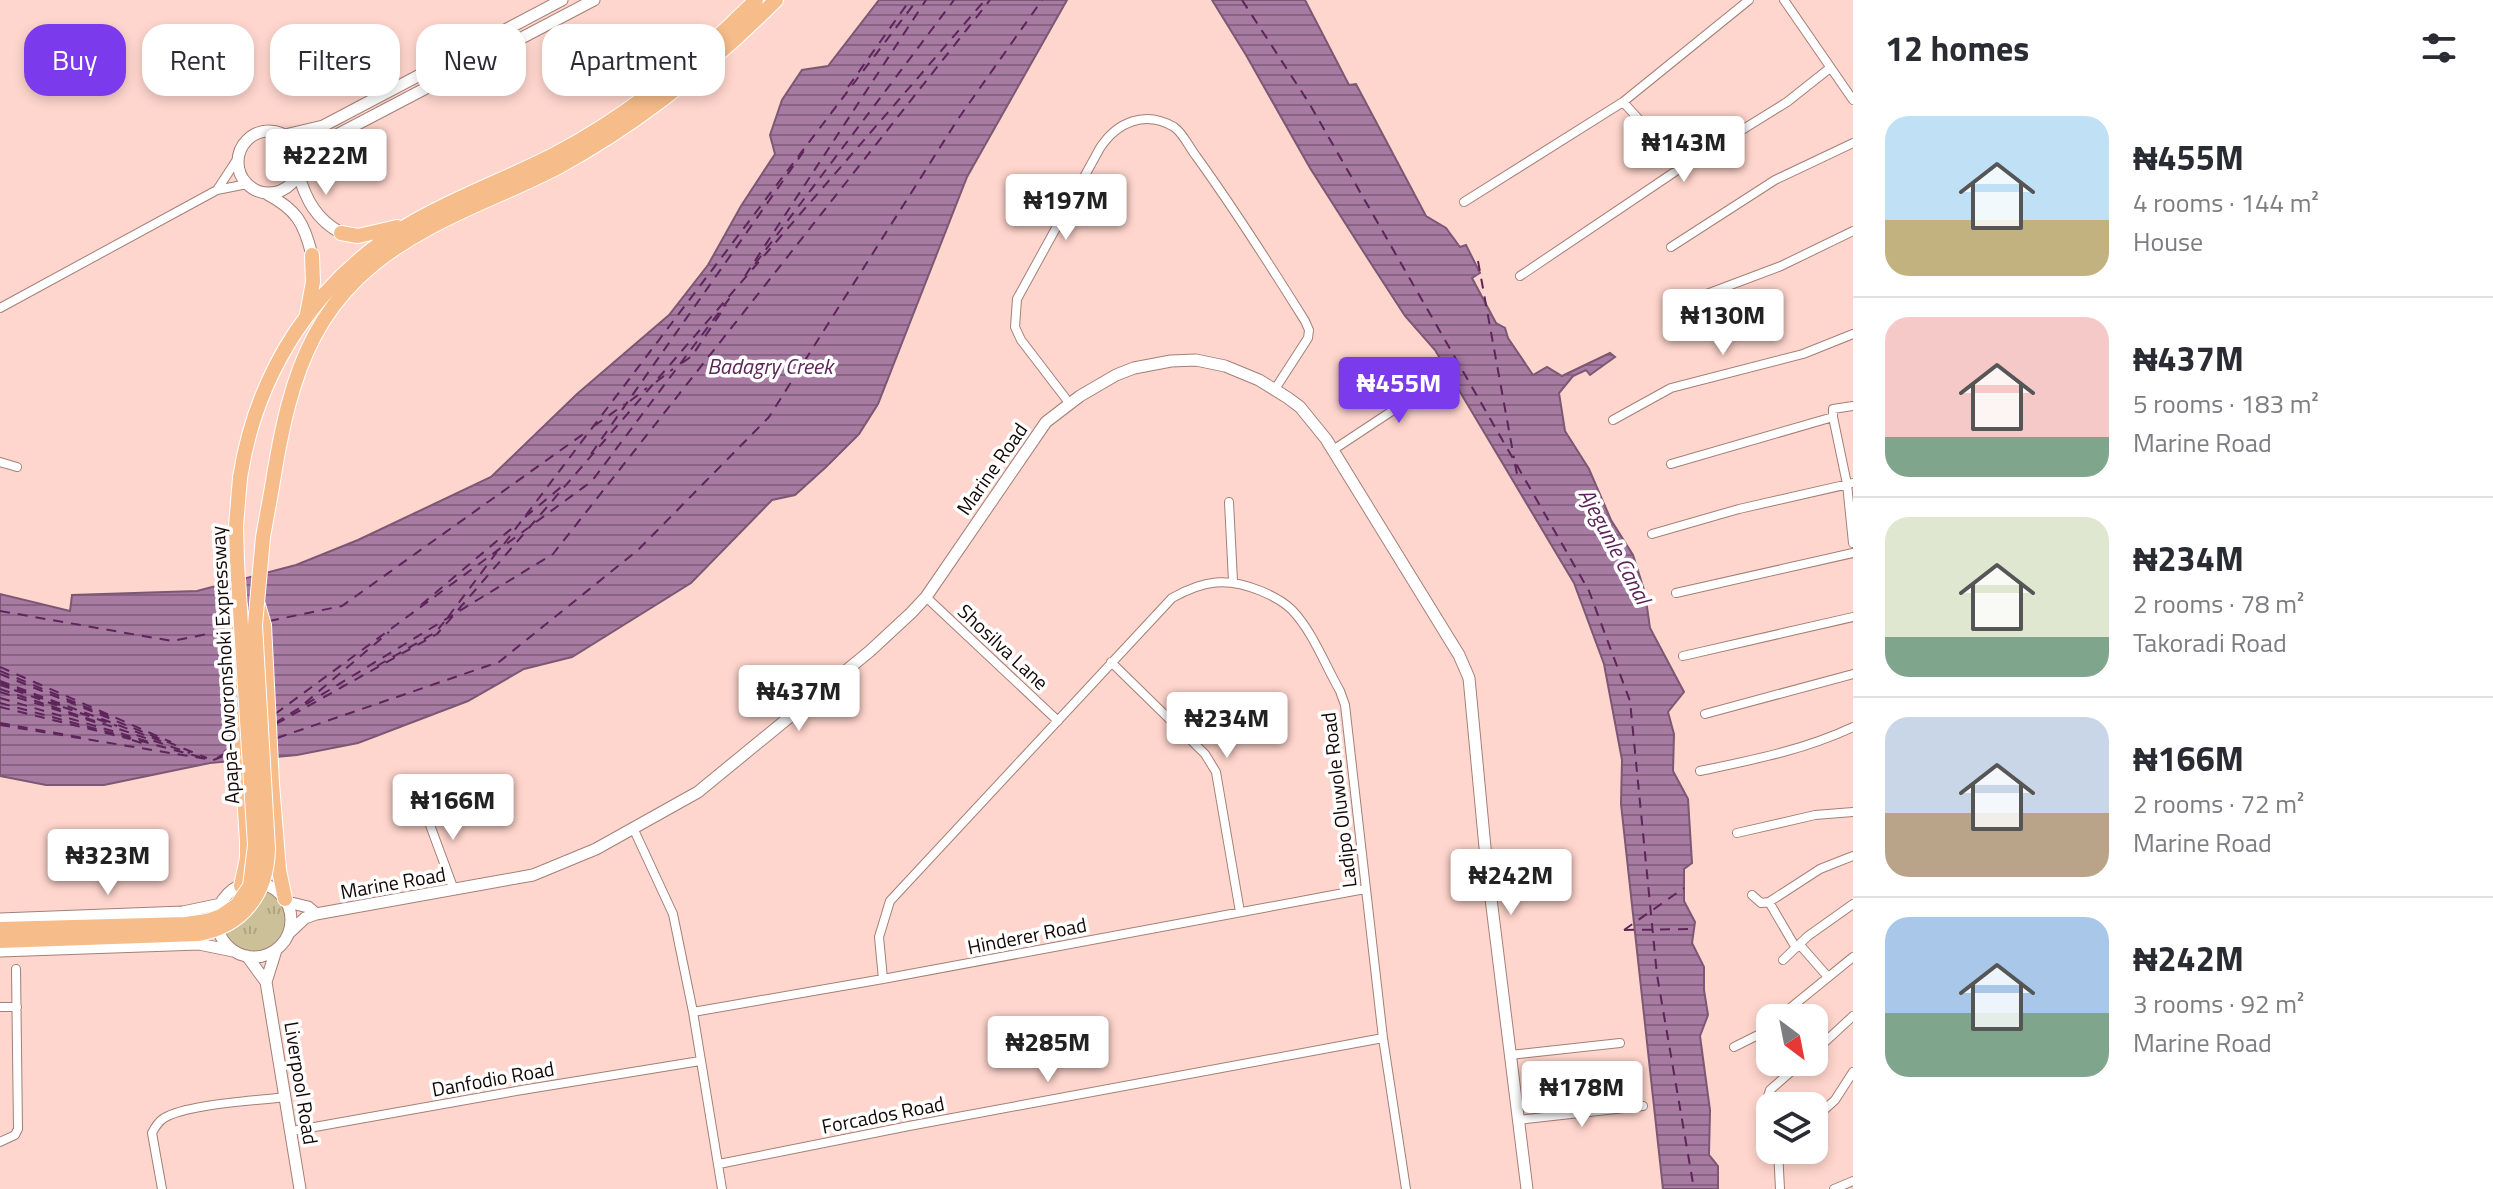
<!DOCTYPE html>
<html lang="en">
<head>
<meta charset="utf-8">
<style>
  :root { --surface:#fff; --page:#f2f2f3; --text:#2b2b33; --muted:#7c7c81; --line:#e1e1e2; --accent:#7c3aed }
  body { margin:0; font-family:"Titillium Web",sans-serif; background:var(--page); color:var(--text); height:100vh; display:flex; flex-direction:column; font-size:30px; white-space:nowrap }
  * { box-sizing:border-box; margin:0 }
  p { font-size:26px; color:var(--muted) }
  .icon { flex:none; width:44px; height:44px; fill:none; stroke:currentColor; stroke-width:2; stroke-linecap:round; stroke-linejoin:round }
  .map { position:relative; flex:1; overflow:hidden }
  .sheet { display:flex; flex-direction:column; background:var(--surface); width:640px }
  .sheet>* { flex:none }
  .guide { position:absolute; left:24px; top:24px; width:760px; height:72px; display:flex; gap:16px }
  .needle { width:52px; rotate:148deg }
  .controls { position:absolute; left:1756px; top:1004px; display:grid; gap:16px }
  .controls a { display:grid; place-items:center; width:72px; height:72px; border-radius:16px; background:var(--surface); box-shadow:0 4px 12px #0003; font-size:40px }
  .price { position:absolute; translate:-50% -68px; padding:0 18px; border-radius:8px; background:#fff; color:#222; font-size:26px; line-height:52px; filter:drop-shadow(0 2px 4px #0008) }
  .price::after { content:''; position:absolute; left:50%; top:48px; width:24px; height:18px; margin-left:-12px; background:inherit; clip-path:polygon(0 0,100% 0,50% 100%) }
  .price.current { background:var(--accent); color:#fff }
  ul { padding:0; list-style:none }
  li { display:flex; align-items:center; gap:24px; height:200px; padding:0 32px }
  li+li { border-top:2px solid var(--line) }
  li span { display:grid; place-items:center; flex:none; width:224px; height:160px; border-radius:24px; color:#555 }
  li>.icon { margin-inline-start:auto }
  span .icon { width:96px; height:96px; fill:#fffc; stroke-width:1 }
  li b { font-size:34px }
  h2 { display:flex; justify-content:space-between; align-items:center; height:96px; padding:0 32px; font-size:34px }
  .pill { padding:0 28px; border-radius:24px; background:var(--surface); box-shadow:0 4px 12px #0003; font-size:28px; line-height:72px }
  .pill.current { background:var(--accent); color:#fff }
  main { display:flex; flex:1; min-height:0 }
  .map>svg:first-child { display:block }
</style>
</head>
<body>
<main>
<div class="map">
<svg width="1853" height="1189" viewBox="0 0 1853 1189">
  <defs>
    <pattern id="grass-tufts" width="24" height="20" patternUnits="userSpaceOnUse" patternTransform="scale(2)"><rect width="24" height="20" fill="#ccc099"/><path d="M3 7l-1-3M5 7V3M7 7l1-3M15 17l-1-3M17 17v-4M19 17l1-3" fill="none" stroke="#aea482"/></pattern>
    <pattern id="water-rules" width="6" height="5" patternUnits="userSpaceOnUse" patternTransform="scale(2)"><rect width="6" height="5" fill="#a87ba3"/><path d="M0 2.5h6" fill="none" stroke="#886383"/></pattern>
  </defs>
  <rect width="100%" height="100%" fill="#ffd6cd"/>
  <path fill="url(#grass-tufts)" d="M223 921a32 32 0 1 1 64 0a32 32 0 1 1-64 0Z"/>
  <path fill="url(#water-rules)" stroke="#7c5874" stroke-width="2" d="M879,0H1067L967,177L878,404L859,434L826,467L795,495L772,500L691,583L572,657L524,669L468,701L358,743L297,755L210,763L104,785H46L0,776V594L70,611L72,595L197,591L296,565L358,540L491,477L577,394L669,315L708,265L741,206L775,154L770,135L782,100L802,70L828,66Z
    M1212,0H1305L1349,85L1356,84L1426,216L1446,228L1460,247L1466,245L1480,273L1472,278L1496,323L1505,328L1508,338L1533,375L1547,367L1562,376L1610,353L1615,357L1590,375L1586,370L1573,376L1559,393L1565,431L1589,469L1611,520L1633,555L1645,593L1650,628L1684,692L1668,712L1674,734L1673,771L1688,799L1692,863L1684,869V901L1695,922L1692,943L1704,967V990L1708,1015L1700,1036L1710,1110L1709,1155L1718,1166V1189H1663L1621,804L1622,760L1604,664L1574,583L1435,350L1405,316L1370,262L1310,168L1246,55Z"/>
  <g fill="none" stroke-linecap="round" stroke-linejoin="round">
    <path stroke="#5d2559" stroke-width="2" stroke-dasharray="10 8" stroke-linecap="butt" d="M1242,0L1309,103L1589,591L1630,701L1657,975L1694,1189
      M848,87L910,0
      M1478,261L1514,458
      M755,264L954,0
      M745,276L926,0
      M682,363L692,356L726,305
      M656,382L673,369
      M630,401L647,388
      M594,426L625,404
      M591,454L806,148
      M1515,464L1518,479
      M525,517L566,483
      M536,522L592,481L732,295
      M504,544L917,0
      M421,605L517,524
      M458,610L985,0
      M0,611L172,641L228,630
      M448,617L497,552
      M269,621L342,606L589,430
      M377,666L436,632L444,622
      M0,667L171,742
      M0,671L112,718
      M0,674L207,758
      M0,681L166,743
      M0,683L65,707
      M0,685L12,689
      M0,689L190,753
      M14,690L61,707
      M0,692L101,724
      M0,698L153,743
      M0,703L200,757
      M305,703L389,632
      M0,707L130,739
      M63,707L117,726
      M275,714L528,528
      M0,723L89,739
      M275,723L553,554L990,0
      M276,724L437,634L454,615
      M0,725L213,760L236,752
      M277,738L499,662L638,550L769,417L958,119L1042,0
      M132,740L145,744
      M224,752L235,744
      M217,758L235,747
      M1624,930L1684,888
      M1624,930L1695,929"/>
    <g stroke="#a47f77" stroke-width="10">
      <path id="street" d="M1784,0L1853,100
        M1623,102L1655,137L1679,169
        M217,190L238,158
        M1464,202L1623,102L1749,0
        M1671,247L1775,180L1853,143
        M1520,276L1679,169L1787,102L1830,68
        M1680,304L1781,266L1853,231
        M0,308L217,190L247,184
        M1070,404L1021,340L1015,327L1017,299L1100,148C1117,122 1145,110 1174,127C1183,133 1189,147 1196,156C1235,210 1270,265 1305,321L1309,330L1308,338L1275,389
        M1833,417L1847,484L1853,543
        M1613,420L1671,388L1803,354L1853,334
        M1333,450L1395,409V404L1378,373
        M0,462L17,467
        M1671,464L1833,417V409L1853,406
        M1229,502L1233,581
        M1652,534L1739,509L1853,483
        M1676,593L1853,553
        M926,597L1058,721
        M1683,656L1853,617
        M1111,662L1205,754L1216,772L1240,912
        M1705,714L1853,674
        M1700,771C1752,760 1804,750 1853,727
        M423,806L454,890
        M634,830L673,914L693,1012L722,1189
        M1737,833L1815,815L1853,812
        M1752,895L1761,903L1769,902L1796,948
        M1769,902L1820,869L1853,856
        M1800,945L1828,977
        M1783,960L1808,936L1853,904
        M883,979L879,937L890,901L1172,598C1204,580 1227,577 1261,591C1273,596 1283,601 1292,610C1313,632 1325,665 1340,691L1345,705L1383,1038L1406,1189
        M0,1007H17
        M693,1012L883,979L1365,889
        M1778,1018L1853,957
        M1734,1047L1762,1033L1770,1025
        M1814,1052L1853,1016
        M1510,1055L1620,1043
        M1770,1110L1768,1096L1770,1090L1802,1062
        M1814,1119L1835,1100L1853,1072
        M1518,1120L1643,1106
        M292,1131L522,1090L700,1061
        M0,1142L15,1135L18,1129L16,969
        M1778,1150L1780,1189
        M719,1164L909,1126L1383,1038
        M162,1189L152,1133C155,1127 158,1122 164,1118C187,1104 255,1101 285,1097
        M1834,1189L1853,1181"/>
    </g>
    <g stroke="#a47f77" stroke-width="13">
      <path id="secondary" d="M238 162a31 31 0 1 1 62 0a31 31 0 1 1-62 0Z
        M285,135L323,126L562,0
        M300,166L329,139L594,0
        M298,173C306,200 316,219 341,233
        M267,194C297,210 304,223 312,255
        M217 920a37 37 0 1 1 74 0a37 37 0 1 1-74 0Z
        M287,902L308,907L316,914
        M0,919L183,912L221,904
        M289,933L305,918L316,914L533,875L596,849L698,792L870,651L911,613L926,597L1046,422L1080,396L1116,375L1134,368L1171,361L1196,360L1225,366L1259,380L1288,398L1300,407L1326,439L1459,655L1469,678L1486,858L1527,1189
        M276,950L266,982L300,1189
        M0,951L199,944L233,951
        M247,956L266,982"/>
    </g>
    <g stroke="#fff" stroke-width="16">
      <path id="highway" d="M341,233L358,236L397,227
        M307,314L313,282L312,255
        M240,478C256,373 315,280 408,225C455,197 507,179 555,154C630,115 697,59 756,0
        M272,487C291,368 314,290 427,229C470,205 517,189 560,166C639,123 712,64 776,0
        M258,605L264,625L272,784L279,870L285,899
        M240,606L233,623L247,841V858L241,886"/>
    </g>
    <use href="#street" stroke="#fff" stroke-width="8"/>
    <use href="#secondary" stroke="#fff" stroke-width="11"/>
    <use href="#highway" stroke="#f6bc8a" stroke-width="14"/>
    <g stroke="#fff" stroke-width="16" stroke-linecap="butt">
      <path id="highway-bridge" d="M0,929L186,924L207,921L221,916L237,905L250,886L255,845L237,563L236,526L240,478
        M0,941L198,934C243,926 267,894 268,849L255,625L263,537L272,487"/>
    </g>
    <use href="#highway-bridge" stroke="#f6bc8a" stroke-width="14"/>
  </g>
  <g text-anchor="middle" stroke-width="7" stroke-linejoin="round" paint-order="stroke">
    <g font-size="20" fill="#140806" stroke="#fff">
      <text transform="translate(992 469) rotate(-55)" y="7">Marine Road</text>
      <text transform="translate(1003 647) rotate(43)" y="7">Shosilva Lane</text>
      <text transform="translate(225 665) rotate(-93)" y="7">Apapa-Oworonshoki Expressway</text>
      <text transform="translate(1339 800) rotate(-97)" y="7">Ladipo Oluwole Road</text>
      <text transform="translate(393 883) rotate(-10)" y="7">Marine Road</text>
      <text transform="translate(1027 936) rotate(-11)" y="7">Hinderer Road</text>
      <text transform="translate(493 1079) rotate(-10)" y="7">Danfodio Road</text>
      <text transform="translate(301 1083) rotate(81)" y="7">Liverpool Road</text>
      <text transform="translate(883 1115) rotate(-11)" y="7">Forcados Road</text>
    </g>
    <g font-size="22" font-style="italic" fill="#5d2559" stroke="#fff">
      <text x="770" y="374">Badagry Creek</text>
      <text transform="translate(1615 546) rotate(62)" y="8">Ajegunle Canal</text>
    </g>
  </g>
</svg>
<div class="controls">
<a><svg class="needle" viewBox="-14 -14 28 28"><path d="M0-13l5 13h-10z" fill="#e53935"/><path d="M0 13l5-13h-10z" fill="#7c7c81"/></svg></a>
<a><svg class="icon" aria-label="layers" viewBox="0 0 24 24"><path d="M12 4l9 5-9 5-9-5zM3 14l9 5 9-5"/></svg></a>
</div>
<b class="price" style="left:1684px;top:184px">₦143M</b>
<b class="price" style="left:326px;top:197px">₦222M</b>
<b class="price" style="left:1066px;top:242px">₦197M</b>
<b class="price" style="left:1723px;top:357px">₦130M</b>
<b class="price current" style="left:1399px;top:425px">₦455M</b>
<b class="price" style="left:799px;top:733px">₦437M</b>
<b class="price" style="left:1227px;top:760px">₦234M</b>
<b class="price" style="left:453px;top:842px">₦166M</b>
<b class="price" style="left:108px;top:897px">₦323M</b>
<b class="price" style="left:1511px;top:917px">₦242M</b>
<b class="price" style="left:1048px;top:1084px">₦285M</b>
<b class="price" style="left:1582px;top:1129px">₦178M</b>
<div class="guide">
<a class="pill current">Buy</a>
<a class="pill">Rent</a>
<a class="pill">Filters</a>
<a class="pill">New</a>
<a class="pill">Apartment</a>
</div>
</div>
<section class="sheet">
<h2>12 homes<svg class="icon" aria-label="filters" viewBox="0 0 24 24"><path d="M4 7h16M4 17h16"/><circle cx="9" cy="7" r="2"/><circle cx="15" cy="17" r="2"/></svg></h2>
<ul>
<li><span style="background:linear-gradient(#bfe0f5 65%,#c2b280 0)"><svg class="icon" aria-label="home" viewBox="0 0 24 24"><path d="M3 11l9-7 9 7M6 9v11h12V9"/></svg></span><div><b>₦455M</b><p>4 rooms · 144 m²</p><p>House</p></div></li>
<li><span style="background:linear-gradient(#f6c9c9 75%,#7fa58c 0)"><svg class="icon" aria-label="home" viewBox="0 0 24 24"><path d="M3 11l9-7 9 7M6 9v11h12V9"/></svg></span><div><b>₦437M</b><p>5 rooms · 183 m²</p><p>Marine Road</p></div></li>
<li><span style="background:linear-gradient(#dfe7d0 75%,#7fa58c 0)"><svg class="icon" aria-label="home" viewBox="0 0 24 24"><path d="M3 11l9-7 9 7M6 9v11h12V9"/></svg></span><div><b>₦234M</b><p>2 rooms · 78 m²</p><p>Takoradi Road</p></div></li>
<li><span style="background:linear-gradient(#c9d6e8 60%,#b9a48a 0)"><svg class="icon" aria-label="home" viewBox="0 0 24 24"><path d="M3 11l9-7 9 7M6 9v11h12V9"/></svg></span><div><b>₦166M</b><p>2 rooms · 72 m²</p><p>Marine Road</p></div></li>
<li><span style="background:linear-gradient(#a9c7e8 60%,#7fa58c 0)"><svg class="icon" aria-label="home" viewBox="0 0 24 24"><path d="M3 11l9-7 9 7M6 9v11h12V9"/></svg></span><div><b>₦242M</b><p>3 rooms · 92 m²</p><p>Marine Road</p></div></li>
</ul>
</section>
</main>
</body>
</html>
